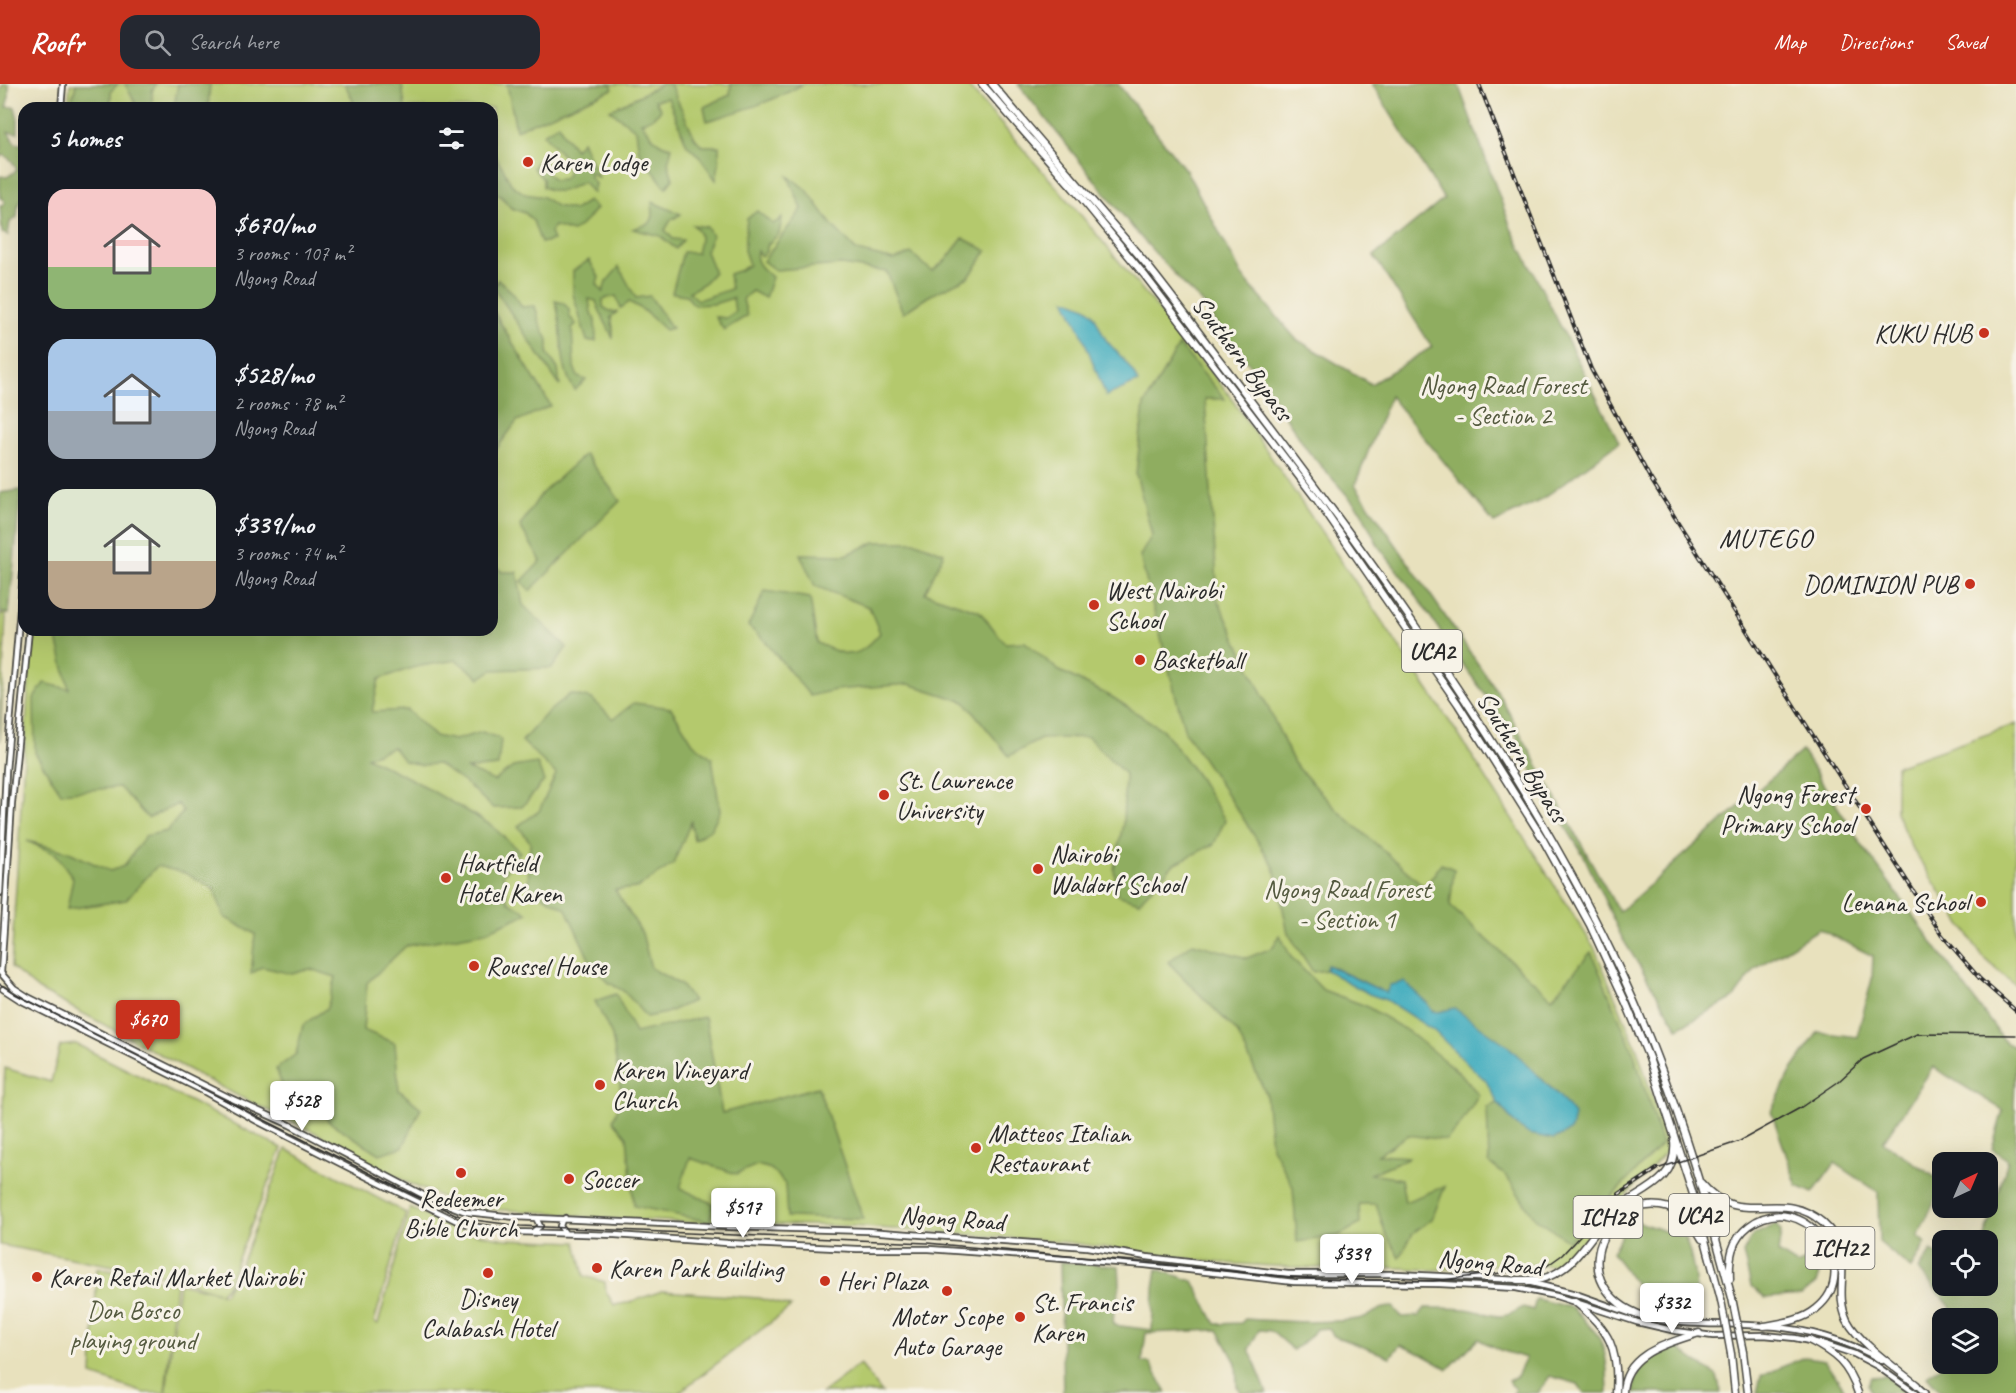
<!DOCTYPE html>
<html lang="en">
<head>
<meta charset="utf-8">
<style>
  :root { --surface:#171b24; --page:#242831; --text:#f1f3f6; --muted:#9ea1a6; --accent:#c8321e }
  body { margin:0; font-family:Caveat,sans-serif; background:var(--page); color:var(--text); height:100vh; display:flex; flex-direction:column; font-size:22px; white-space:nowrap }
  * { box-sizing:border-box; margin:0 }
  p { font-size:20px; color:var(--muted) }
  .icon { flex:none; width:33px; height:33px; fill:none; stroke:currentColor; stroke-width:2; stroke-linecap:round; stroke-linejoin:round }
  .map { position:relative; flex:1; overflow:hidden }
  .details { position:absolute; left:18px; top:18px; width:480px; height:534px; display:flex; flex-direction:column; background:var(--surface); border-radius:18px; box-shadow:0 6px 24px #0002 }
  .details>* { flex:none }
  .needle { width:39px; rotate:44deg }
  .buttons { position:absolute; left:1932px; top:1068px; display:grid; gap:12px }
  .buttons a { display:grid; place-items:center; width:66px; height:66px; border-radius:12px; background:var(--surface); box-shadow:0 6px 24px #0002; font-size:30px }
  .price { position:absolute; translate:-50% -51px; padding:0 14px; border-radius:6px; background:#fff; color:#222; font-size:20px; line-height:39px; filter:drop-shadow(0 2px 3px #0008) }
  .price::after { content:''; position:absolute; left:50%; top:36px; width:18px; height:14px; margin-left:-9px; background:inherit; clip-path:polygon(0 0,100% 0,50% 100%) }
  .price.current { background:var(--accent); color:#fff }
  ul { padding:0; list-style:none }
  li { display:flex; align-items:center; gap:18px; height:150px; padding:0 30px }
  li span { display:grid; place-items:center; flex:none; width:168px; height:120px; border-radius:18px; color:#555 }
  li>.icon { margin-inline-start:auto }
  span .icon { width:72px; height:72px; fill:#fffc; stroke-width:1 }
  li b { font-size:26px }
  h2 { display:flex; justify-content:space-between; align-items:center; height:72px; padding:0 30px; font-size:26px }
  header { display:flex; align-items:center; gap:36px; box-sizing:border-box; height:84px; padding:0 30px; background:var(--accent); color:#fff }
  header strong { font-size:28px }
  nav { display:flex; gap:33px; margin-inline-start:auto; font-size:21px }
  .search { width:420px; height:54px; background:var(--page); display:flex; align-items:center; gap:15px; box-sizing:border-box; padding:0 21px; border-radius:18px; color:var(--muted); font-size:22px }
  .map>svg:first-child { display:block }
</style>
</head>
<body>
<header>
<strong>Roofr</strong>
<div class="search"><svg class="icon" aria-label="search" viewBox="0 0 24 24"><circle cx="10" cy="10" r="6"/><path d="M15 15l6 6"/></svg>Search here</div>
<nav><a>Map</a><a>Directions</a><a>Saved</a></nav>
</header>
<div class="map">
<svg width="2016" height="1309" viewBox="0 0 2016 1309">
  <rect width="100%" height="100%" fill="#f7f3e8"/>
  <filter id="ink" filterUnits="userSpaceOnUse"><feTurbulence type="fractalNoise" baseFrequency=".0167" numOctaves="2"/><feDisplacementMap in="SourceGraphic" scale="12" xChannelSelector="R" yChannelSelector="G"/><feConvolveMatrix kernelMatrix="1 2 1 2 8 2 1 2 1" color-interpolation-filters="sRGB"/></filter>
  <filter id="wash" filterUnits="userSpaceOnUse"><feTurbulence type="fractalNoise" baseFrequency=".008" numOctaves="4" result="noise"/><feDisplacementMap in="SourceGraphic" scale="24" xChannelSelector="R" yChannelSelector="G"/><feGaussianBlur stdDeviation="1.35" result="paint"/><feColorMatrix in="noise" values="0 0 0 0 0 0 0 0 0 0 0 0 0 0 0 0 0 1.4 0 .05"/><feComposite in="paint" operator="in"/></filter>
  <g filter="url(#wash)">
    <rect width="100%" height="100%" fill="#e8e1bd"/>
    <path fill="#b4c96d" stroke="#707a4c" stroke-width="1.5" d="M70,0H966L1075,124L1229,311L1456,647L1594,863L1637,965L1669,1065L1560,1182L1509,1180L1433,1186L1366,1182L1306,1184L1222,1179L1065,1158L920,1147L850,1142L702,1139L593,1134L557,1129L467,1124L406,1098L316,1049L240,1013L39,906L11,883L32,546H492V24H68Z
      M0,530L6,531L0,658Z
      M2016,640V902L1982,872L1911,763L1896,728V682Z
      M76,960L282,1064L227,1202L220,1209L224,1210L237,1188L246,1190L239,1185L286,1065L406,1129L374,1238L378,1240L410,1124L453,1145L505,1155L576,1158L584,1192L605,1198L606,1208L614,1221L627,1219L662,1207L758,1214L791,1223L678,1309H166L179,1199L218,1208L173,1193L0,1161V1082L5,984L51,998L60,962Z
      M97,1184L176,1199L165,1309H144L92,1291Z
      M860,1280L882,1309H822Z"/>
    <path fill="#8fad60" stroke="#5d6c46" stroke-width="1.5" d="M4,0H9V13L6,23H15L18,35V49L8,48L15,59L23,61L24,56V110L18,122L17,133L10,138L8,151L2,149L0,121L2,122L5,118L2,114H0V92L7,93L17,86L12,77L4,71L0,73V65L2,64L0,46V5Z
      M76,0H118L111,7V16L107,24H70Z
      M125,0H156L152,7V24H138Z
      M178,0H210L208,24H174Z
      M345,0H402L405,24H323L325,21L354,19Z
      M507,0H611L613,5L516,46Z
      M662,0H670L695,54L702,62H719V80L716,96L699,72L687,61L668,14L655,16L661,26L652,34L641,38C651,51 656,61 672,63L668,79L673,95L666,104L639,68L636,46L610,26Z
      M731,0H803C773,18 740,27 707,37L704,23L730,11Z
      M1018,0H1118L1187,88L1243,193L1296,255L1371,300L1432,263L1374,172L1444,115L1372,0H1458L1511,144L1619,358L1541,416L1494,439L1390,312L1355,401L1498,609L1619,828L1802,667L1861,760L2005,958L2016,964L2014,1024L2016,1027V1309H1942L1927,1292L1943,1280H1988V1234H1960L1919,1186L1931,1167L1942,1173V1202H1988V1156H1984L2008,1076L1992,1065L2003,1026L1933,983L1883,1058L1942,1098V1102L1918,1152L1926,1159L1911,1184L1879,1158L1878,1108L1835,1079L1813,1109L1797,1102L1771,1027L1792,986L1818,948L1857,953L1872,895L1873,872L1819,845L1755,885L1734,914L1678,944L1622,854L1584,772L1541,704L1517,654L1459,575L1411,504L1379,463L1361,427L1308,367L1256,287L1227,257L1203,219L1188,205L1137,149Z
      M559,40L564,51L575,65L582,57L598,94L590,88V93L595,100L593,109L584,98C564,105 564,112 543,103V95L533,84L537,75L547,80L546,88L554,96L563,95L568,89L563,72L543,50Z
      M492,68L503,84L511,100L525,110L543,113L556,122L574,126L588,117L596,124L586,137L572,148L554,142L550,149L553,156L541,159L533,137L525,129L511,124L501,112L492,108Z
      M788,92L807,106L832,141L857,167L894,176L911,169L932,187L946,176L963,154L987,167L969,193L929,212L903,229L887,188L841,181L775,186L763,177L802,125Z
      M652,118L681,130L671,136L665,146L673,155L683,156L676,165L660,152L633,145L650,139L653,132Z
      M757,127L773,140L782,134L779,150L768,160L766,168L761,172L757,167C754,179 763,185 772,193L765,214L752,207L743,215L747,232L724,246L715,233L726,234L735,228L733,214L714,220L694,221L686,211L672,209L683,168L697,169C700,158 703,149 693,141L707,143L712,152L706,167L714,188L703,200L689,208L698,216L731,205L729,190L741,186L749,181L744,166L747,135Z
      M589,176L599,193L597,200L603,208L606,198L619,183L636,214L650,212L672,244L665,246C650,233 648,227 629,218L621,224L616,212L603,215V223L611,228H617L611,233L613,244V255C608,241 600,231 596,217L589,215L591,229L595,234L596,257H587L573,210V187Z
      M498,195L513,209L522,223L535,222L540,240L548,256V270L558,285L560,302L494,204Z
      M555,217L563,219L569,225V232L576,240L572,245L574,283L578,293L586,296L575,306C557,283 565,244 555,217Z
      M492,225L551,322L517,337L492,371Z
      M1179,261L1225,315H1205L1218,516L1294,679L1336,725L1425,803L1441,780L1454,785L1450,822L1552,914L1591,868L1633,967L1662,1060L1569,1157L1535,1134L1506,1092L1489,1079L1487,1023L1498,1019L1517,1042L1560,1013L1508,962L1445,926L1439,928L1432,927L1426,918L1386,909L1328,881L1326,886L1313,888L1288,849L1274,783L1241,731L1185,648L1140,472L1152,451L1136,390L1144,321Z
      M585,370L620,417L530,507L522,497L541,477L520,442L541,410Z
      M21,406L9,530L0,528V409Z
      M875,458H916L944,469L925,509L979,527L1005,559L1025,558L1058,586L1112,613L1163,646L1199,694L1225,736L1214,760L1174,780L1139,818L1117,811L1114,785L1123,740L1125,690L1088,653L1041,655L1009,672L965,618L909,600L835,606L810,612L764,556L748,542L765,507L810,514L817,559C848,573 856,577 880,549L869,523L815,502L800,470L846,471Z
      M492,479L502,488H517L523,521L567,563L552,584L492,586L480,594L456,576L415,583L379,595L372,628L407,626L434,652L455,656L482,648L501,655L498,682L467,685L494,697L513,683L537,679L544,697L522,723L493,724L469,702L438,680L421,681L404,677L393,663L367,673L415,697L491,741L520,768L503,791L508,817L528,829L485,848L406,862L367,899L363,946L395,959L399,1006L421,1024L403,1063L380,1070L329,1038L319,1022L324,1000L305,1004L290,1022L276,985L296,970L303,941L327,924L336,893L310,885L292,890L262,883L251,890L255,850L224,833L214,805L185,789L157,782L126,816L67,825L73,794L56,770L27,757L69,768L110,787L124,782L145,752L167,747L183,728L178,720L148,734L119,703L61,709L35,669L34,614L44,599L69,605L55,546H492Z
      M570,610L592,615L613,635L634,619L671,624L693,659L712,674L720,727L711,745L694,756L691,738L673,780L637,804L615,806L642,849L651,884L681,901L693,917L666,929L646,933L625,908L608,898L591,879L566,825L528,803L530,758L518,742L539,727L556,690L522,657L547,629Z
      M1280,851L1291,873L1323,906L1366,922L1409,948L1462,991L1479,1011L1460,1041L1446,1056L1408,1051L1378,1071L1410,1073L1370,1090L1401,1095L1405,1118L1445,1102L1432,1135L1413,1149L1400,1174L1385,1148L1376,1120H1359L1360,1140L1338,1152L1297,1158L1293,1103L1271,1061L1266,1010L1237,948L1168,878L1193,859L1247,874L1272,864Z
      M616,910L635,949L705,933L722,1029L818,1003L863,1135L787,1133L785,1100L771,1085L757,1081L736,1090L690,1074L680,1104L714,1120L710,1138L634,1122L627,1053L613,1036L622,1014L612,952L595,917Z
      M1630,1135L1685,1154C1694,1177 1696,1199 1697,1223L1643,1209L1612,1169Z
      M1777,1140L1781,1148L1778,1169L1797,1181L1812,1174L1819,1166L1822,1180L1816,1199L1802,1211L1765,1214L1751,1202L1743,1169L1753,1151Z
      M1060,1178L1119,1182L1120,1200L1116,1224L1114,1225L1113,1241L1152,1246L1154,1205L1157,1185L1193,1197L1216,1240L1241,1239L1245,1235C1282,1237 1321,1240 1358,1235C1371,1233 1379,1222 1393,1223L1402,1233L1419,1232L1425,1224C1438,1224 1451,1224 1464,1225C1491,1227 1496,1241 1523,1223L1533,1226L1536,1215L1573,1224C1580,1234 1589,1240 1596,1249C1608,1266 1607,1289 1608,1309H1584L1578,1300L1550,1292L1538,1309H1513L1515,1305L1508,1297L1517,1292L1526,1274L1500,1266L1478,1255L1448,1285L1421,1270L1400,1261L1390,1273L1334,1252L1328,1244L1316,1245L1310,1253L1293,1266L1271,1247L1259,1246L1249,1265L1267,1309H1242L1237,1302L1236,1279L1218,1246L1146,1249L1142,1278L1150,1279L1167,1309H1063Z
      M1676,1263L1717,1292L1721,1309H1634C1633,1293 1642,1276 1657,1268C1662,1265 1670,1265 1676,1263Z
      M1805,1273L1825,1276L1847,1309H1757L1761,1292Z
      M1886,1292L1905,1307L1907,1309H1871L1868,1301L1871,1293Z"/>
    <path fill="#3eabbd" stroke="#346b74" stroke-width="1.5" d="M1065,215C1072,218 1085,221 1091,227C1098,235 1100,248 1107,257C1118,270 1131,281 1138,298L1106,312L1081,248Z
      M1327,881L1386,909L1390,901L1404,898L1426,918L1432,927L1439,928L1454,924L1508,962L1560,1013L1574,1031L1571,1046L1554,1055L1529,1050L1517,1042L1498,1019L1486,997L1433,946L1386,916L1369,910L1326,886Z"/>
  </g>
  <g filter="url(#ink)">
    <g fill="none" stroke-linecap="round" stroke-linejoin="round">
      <g stroke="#474641" stroke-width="8">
        <path id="secondary" d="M61,24L63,0
          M0,809L6,687L24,478
          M0,888L14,904L28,913L228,1013L290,1041L427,1113L466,1128L515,1133L729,1143L867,1147L1087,1163L1147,1173L1288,1190H1397L1520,1196
          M1,889L12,719L29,546
          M3,905L20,916L205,1008L257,1037L369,1094L459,1138L478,1143L517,1148L615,1151L727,1159L857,1165H929L1145,1181L1294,1198L1440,1200L1516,1204L1556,1212L1637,1238L1676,1247L1713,1252L1764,1251L1795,1254L1824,1260L1854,1270L1877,1282L1915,1309
          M565,1134L562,1136L560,1142L565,1149
          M534,1147L540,1142L536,1134
          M1528,1198L1576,1210L1635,1231
          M1646,1234C1685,1242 1724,1239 1764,1242C1803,1244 1849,1256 1882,1277
          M1916,1301L1925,1309"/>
      </g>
      <g stroke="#474641" stroke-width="9">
        <path id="trunk" d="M982,0L1074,105L1146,193L1317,416L1458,620L1541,752L1590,841L1626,919L1649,974L1692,1107L1721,1216
          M992,0C1043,61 1096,120 1147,181C1177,218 1205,258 1235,296C1297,378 1359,460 1418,546C1494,657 1567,771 1623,893C1671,996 1703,1105 1732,1214
          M1701,1099C1741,1147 1780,1102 1822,1138C1859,1171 1831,1202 1847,1236C1858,1258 1897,1285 1917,1301
          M1730,1195C1729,1174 1731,1156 1749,1142C1802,1102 1867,1185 1816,1225C1802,1237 1781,1239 1764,1242
          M1517,1196C1525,1196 1533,1196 1541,1195C1576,1187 1590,1149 1615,1126C1640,1106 1678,1099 1674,1057
          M1575,1218C1610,1246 1619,1265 1616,1309
          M1648,1234C1638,1230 1627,1226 1619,1219C1553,1165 1656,1071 1702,1155
          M1809,1256C1836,1270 1848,1280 1858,1309
          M1743,1268L1748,1309
          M1731,1270L1735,1309
          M1623,1309C1624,1269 1669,1259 1699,1249"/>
      </g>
      <use href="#secondary" stroke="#fff" stroke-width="4.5"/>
      <use href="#trunk" stroke="#fff" stroke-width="6"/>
      <path stroke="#2b2b2b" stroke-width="1.5" d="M0,900L15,910L403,1106L466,1135L520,1142L927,1159L1315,1195L1433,1197L1544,1184L1562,1171L1619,1110
        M1657,1085L1740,1057L1800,1024L1838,998L1863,975L1917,950L2016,951"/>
      <g stroke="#2b2b2b" stroke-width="4">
        <path id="rail" d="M1479,0L1591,285L1650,394L1814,653L1942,851L1980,895L2016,927
          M1619,1110L1657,1085"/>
      </g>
      <use href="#rail" stroke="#f7f3e8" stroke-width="1.5" stroke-dasharray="4.5" stroke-linecap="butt"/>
      <g stroke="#474641" stroke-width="9" stroke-linecap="butt">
        <path id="trunk-bridge" d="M1732,1214L1743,1268
          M1721,1216L1731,1270"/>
      </g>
      <use href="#trunk-bridge" stroke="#fff" stroke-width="6"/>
    </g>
  </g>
  <g fill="#c8321e" stroke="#f7f3e8" stroke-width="2">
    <circle cx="528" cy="78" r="6"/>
    <circle cx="1984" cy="249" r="6"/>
    <circle cx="1970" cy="500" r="6"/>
    <circle cx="1094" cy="521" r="6"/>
    <circle cx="1140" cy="576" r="6"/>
    <circle cx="884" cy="711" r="6"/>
    <circle cx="1866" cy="725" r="6"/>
    <circle cx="1038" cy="785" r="6"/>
    <circle cx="446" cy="794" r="6"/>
    <circle cx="1981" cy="818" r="6"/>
    <circle cx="474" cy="882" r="6"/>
    <circle cx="600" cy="1001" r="6"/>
    <circle cx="976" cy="1064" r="6"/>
    <circle cx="461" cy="1089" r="6"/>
    <circle cx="569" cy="1095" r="6"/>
    <circle cx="597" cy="1184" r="6"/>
    <circle cx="488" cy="1189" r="6"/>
    <circle cx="37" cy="1193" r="6"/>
    <circle cx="825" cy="1197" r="6"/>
    <circle cx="947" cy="1207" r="6"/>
    <circle cx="1020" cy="1233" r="6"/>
  </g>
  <g text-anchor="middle" stroke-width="6" stroke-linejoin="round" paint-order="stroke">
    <g fill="#f7f3e8" stroke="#686764" stroke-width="1.5">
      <rect x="1402" y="546" width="60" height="42" rx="4.5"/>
      <rect x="1669" y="1110" width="60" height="42" rx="4.5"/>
      <rect x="1573.5" y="1112" width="69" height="42" rx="4.5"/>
      <rect x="1805.5" y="1143" width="69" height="42" rx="4.5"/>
    </g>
    <g font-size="24" font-weight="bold" fill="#2b2b2b">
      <text x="1432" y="575">UCA2</text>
      <text x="1699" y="1139">UCA2</text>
      <text x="1608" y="1141">ICH28</text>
      <text x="1840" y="1172">ICH22</text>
    </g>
    <g font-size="26" fill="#2b2b2b" stroke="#f7f3e8" text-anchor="start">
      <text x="540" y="87">Karen Lodge</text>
      <text x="1972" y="258" text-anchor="end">KUKU HUB</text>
      <text x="1958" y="509" text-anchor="end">DOMINION PUB</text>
      <text x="1106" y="515">West Nairobi<tspan x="1106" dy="30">School</tspan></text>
      <text x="1152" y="585">Basketball</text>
      <text x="896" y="705">St. Lawrence<tspan x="896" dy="30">University</tspan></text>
      <text x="1854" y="719" text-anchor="end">Ngong Forest<tspan x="1854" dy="30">Primary School</tspan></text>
      <text x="1050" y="779">Nairobi<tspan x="1050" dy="30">Waldorf School</tspan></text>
      <text x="458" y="788">Hartfield<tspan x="458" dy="30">Hotel Karen</tspan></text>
      <text x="1969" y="827" text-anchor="end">Lenana School</text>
      <text x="486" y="891">Roussel House</text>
      <text x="612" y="995">Karen Vineyard<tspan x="612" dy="30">Church</tspan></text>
      <text x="988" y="1058">Matteos Italian<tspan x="988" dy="30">Restaurant</tspan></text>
      <text x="581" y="1104">Soccer</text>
      <text x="461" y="1123" text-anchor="middle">Redeemer<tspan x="461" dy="30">Bible Church</tspan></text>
      <text x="609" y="1193">Karen Park Building</text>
      <text x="49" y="1202">Karen Retail Market Nairobi</text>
      <text x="837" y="1206">Heri Plaza</text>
      <text x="488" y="1223" text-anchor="middle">Disney<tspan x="488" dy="30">Calabash Hotel</tspan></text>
      <text x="1032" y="1227">St. Francis<tspan x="1032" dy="30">Karen</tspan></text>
      <text x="947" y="1241" text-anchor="middle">Motor Scope<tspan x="947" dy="30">Auto Garage</tspan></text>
    </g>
    <g font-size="26" fill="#2b2b2b" stroke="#f7f3e8">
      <text transform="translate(1243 274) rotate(53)" y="9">Southern Bypass</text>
      <text transform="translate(1523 673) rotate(58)" y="9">Southern Bypass</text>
      <text transform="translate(952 1134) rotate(4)" y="9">Ngong Road</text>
      <text transform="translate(1490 1178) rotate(5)" y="9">Ngong Road</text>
    </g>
    <g font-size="26" fill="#545a3f" stroke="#f7f3e8">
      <text x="1503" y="310">Ngong Road Forest<tspan x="1503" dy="30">- Section 2</tspan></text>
      <text x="1347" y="814">Ngong Road Forest<tspan x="1347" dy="30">- Section 1</tspan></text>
      <text x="133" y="1235">Don Bosco<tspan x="133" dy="30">playing ground</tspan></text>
    </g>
    <g font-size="27" letter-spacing="1.5" fill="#2b2b2b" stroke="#f7f3e8">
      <text x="1766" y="463">MUTEGO</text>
    </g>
  </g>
</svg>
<div class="buttons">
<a><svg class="needle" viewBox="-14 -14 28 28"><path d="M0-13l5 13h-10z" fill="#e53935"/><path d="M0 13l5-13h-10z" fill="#9ea1a6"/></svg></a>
<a><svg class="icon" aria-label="locate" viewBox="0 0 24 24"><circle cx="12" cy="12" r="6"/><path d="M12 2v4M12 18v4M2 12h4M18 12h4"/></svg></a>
<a><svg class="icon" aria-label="layers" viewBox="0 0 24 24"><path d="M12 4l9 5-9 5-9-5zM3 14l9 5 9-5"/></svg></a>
</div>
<b class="price current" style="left:148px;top:967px">$670</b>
<b class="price" style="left:302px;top:1048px">$528</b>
<b class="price" style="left:743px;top:1155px">$517</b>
<b class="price" style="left:1352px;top:1201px">$339</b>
<b class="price" style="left:1672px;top:1250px">$332</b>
<section class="details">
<h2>5 homes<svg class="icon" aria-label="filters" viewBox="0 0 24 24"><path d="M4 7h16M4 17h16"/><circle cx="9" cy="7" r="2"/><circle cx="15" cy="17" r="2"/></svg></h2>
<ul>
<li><span style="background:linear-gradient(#f6c9c9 65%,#8fb573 0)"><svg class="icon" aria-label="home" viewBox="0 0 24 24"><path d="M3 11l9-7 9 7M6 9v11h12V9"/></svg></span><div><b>$670/mo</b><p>3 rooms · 107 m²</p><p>Ngong Road</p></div></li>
<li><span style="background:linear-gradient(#a9c7e8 60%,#9aa5b1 0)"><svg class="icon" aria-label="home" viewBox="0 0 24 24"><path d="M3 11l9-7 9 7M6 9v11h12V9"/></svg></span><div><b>$528/mo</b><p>2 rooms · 78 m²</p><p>Ngong Road</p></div></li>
<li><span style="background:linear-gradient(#dfe7d0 60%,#b9a48a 0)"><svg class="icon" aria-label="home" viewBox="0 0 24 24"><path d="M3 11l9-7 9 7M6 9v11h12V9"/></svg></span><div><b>$339/mo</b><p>3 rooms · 74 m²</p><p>Ngong Road</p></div></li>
</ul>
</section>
</div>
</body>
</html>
